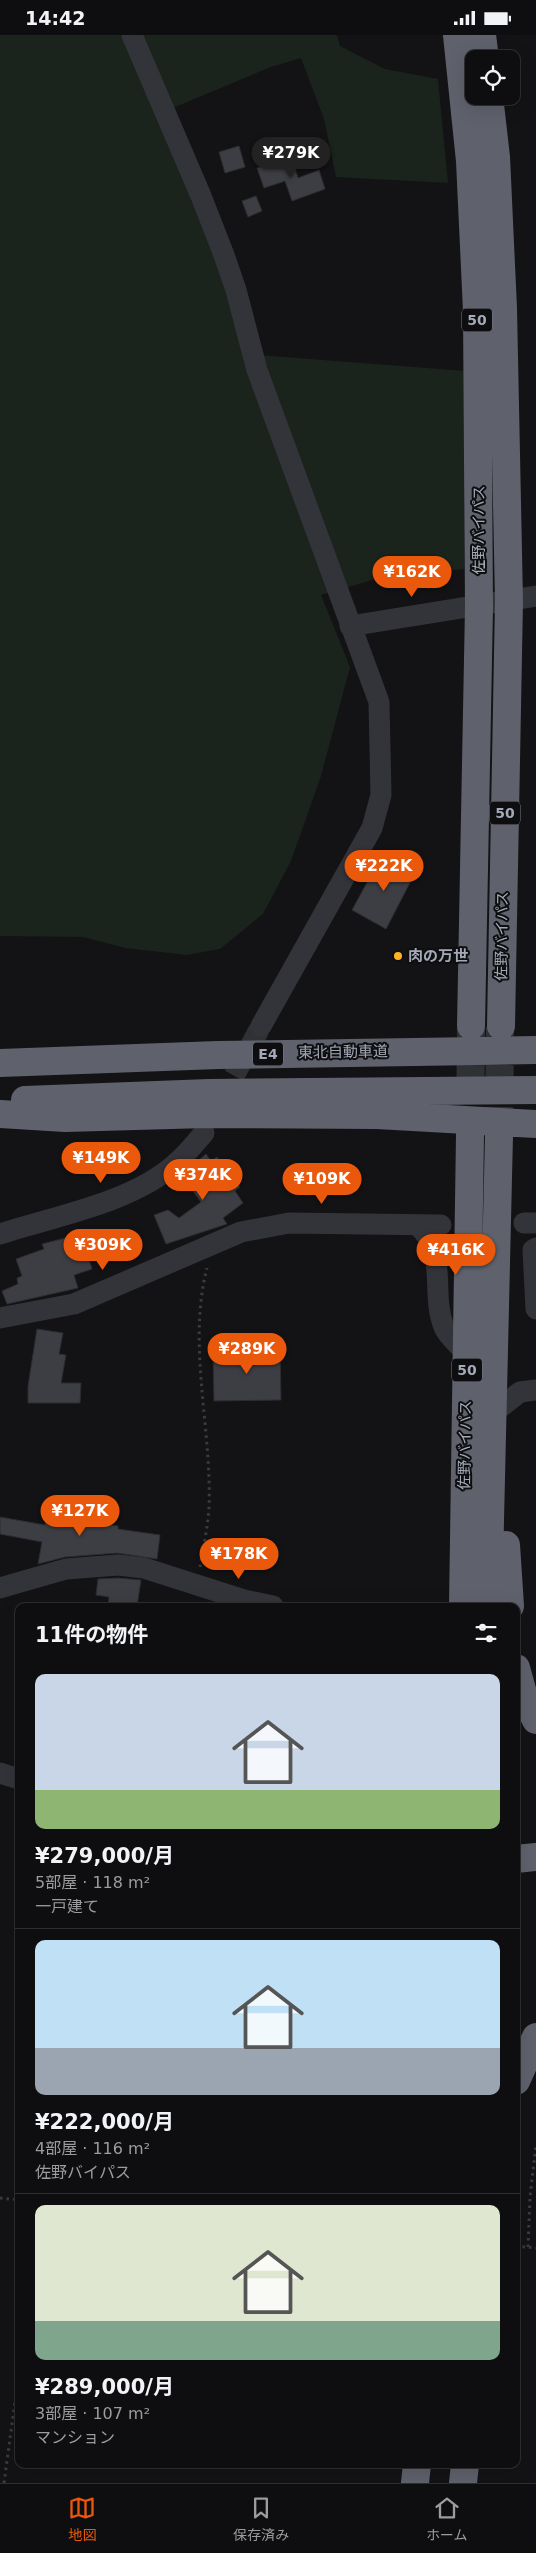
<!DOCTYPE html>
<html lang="ja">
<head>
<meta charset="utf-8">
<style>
  :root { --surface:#0e0e10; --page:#1c1c1e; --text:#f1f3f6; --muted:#9b9c9f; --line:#2e2e30; --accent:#ea580c }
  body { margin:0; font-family:"DejaVu Sans","Noto Sans JP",sans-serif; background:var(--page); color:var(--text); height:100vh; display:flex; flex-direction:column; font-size:19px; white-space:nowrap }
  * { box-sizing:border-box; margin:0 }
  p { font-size:16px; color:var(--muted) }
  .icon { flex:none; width:28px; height:28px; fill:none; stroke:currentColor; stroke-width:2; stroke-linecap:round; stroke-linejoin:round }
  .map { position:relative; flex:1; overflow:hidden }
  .panel { position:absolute; left:15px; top:1568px; width:505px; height:865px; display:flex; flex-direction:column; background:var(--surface); border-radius:10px; box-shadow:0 5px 20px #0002,0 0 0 1px var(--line) }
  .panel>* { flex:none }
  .tools { position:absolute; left:465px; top:15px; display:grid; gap:10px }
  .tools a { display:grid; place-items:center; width:55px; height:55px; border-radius:10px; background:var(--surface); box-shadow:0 5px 20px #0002,0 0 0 1px var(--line); font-size:25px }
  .price { position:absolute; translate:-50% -42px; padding:0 11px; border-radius:18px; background:var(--accent); color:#fff; font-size:16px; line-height:32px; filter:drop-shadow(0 1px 2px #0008) }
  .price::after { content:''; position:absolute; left:50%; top:30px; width:15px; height:11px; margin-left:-8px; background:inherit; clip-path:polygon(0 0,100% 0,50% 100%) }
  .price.current { background:#222; color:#fff }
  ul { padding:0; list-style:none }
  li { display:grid; align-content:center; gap:10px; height:265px; padding:0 20px }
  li+li { border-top:1px solid var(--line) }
  li span { display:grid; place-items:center; height:155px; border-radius:10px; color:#555 }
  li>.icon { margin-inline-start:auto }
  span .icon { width:90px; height:90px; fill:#fffc; stroke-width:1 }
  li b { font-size:21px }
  h2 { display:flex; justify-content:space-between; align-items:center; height:60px; padding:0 20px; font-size:21px }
  .status { display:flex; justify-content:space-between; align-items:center; height:35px; padding:0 25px; background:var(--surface); direction:ltr }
  .status svg { height:14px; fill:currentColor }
  .dock { display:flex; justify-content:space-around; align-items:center; height:70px; border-top:1px solid var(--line); background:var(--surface); font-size:14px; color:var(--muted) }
  .dock a { display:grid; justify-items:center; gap:2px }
  .dock .current { color:var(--accent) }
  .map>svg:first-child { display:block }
</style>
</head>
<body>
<div class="status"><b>14:42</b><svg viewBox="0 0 49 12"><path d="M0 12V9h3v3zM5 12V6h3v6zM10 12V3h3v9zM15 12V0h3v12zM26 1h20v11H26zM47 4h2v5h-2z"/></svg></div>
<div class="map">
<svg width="536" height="2448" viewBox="0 0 536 2448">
  <rect width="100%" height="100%" fill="#131315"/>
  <path fill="#1a231c" d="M0,0H337L340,11L385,34L438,44L448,148L336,142L324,84L301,23L271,32L156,80L258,320L466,336L464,534L386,541L321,560L350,632L321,741L291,826L263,879L220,914L187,920L125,913L83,902L0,901Z"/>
  <path fill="#3c3e43" stroke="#2d2d31" d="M239,111L245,132L225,138L219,117Z
    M291,121L298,143L319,135L325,154L292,166L285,146L264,153L257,133Z
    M256,161L262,176L248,182L242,166Z
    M382,820L415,838L386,894L352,875Z
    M206,1119L211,1126L217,1122L240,1152L235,1156L243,1168L223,1183L227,1189L166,1209L154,1180L168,1175L179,1183L201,1167L181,1140Z
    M81,1199L92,1234L74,1240L78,1253L7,1269L2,1256L18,1249L17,1243L22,1241L16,1224L44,1214L42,1209Z
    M37,1294L63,1298L59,1319L66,1320L61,1348H81L80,1368H28V1351Z
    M280,1314L281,1365L214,1366L213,1315Z
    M48,1471L77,1476L75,1484L118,1491V1494L160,1500L157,1524L117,1518L65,1522L38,1529L42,1507L0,1499V1482L45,1490Z
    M118,1543L141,1545L137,1571H108L109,1562L96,1560L98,1544Z"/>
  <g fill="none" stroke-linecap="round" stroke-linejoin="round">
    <path stroke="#303135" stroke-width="21" stroke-dasharray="21 11" stroke-linecap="butt" d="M219,1069L261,991"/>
    <path stroke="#303135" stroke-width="28" stroke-dasharray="28 14" stroke-linecap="butt" d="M470,1100L471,994
      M499,1100L500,992"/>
    <path stroke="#393c41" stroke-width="3" stroke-dasharray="2.5 4" stroke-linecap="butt" d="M200,1532C203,1513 208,1492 209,1472C212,1393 187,1310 207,1233
      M0,2163L19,2165
      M516,2211L536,2213
      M528,2212L530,2162L536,2110
      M4,2448L19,2337"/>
    <path stroke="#33343a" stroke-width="21" d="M132,0L201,161L224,220L236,255L257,335L379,667L381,760L372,793L261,991
      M350,591L536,561
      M524,1188H536
      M417,1190C449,1217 430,1258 444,1292C448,1302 460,1311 467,1319
      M0,1199C55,1181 131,1168 175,1129C186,1120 195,1108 204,1098
      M536,1213L533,1215L536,1274
      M0,1283L74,1269L241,1197L289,1188L441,1190
      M493,1378L520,1357L536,1355
      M0,1553L66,1534L118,1530L144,1533L244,1565L273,1571
      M0,1738L19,1744"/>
    <path stroke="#5f626c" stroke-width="28" d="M457,0L470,126L477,276L479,572L471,991
      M482,0L485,24
      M489,61L496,122L503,273L509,566L501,991
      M0,1028L218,1020L536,1015
      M25,1065L209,1058L536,1055
      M0,1079L65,1083L206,1079L377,1080L536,1089
      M506,1510L510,1571
      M463,1571L470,1100
      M488,1571L499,1100
      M516,1633L524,1662L536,1685
      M516,1824L536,1822
      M516,2046L536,2002
      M415,2448L417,2429
      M463,2448L465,2429"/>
  </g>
  <circle fill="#ffb320" stroke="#0e0e10" stroke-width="2" cx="398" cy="921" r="5"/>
  <g text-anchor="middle" stroke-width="4" stroke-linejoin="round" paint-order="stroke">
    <g fill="#0e0e10" stroke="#767a85" stroke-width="1">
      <rect x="462" y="273.5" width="30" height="23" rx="4"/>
      <rect x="490" y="766.5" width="30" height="23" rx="4"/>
      <rect x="253" y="1007.5" width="30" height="23" rx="4"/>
      <rect x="452" y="1323.5" width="30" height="23" rx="4"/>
    </g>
    <g font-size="14" font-weight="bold" fill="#a3a9b7">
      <text x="477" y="290">50</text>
      <text x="505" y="783">50</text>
      <text x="268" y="1024">E4</text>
      <text x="467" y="1340">50</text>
    </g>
    <g font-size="15" fill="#a3a9b7" stroke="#0e0e10">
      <text transform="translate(479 495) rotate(-90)" y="5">佐野バイパス</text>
      <text transform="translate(502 901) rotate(-89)" y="5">佐野バイパス</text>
      <text transform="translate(343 1017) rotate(-1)" y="5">東北自動車道</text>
      <text transform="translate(465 1410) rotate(-89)" y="5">佐野バイパス</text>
    </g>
    <g font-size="15" font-weight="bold" fill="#a3a9b7" stroke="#0e0e10" text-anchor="start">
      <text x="408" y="926">肉の万世</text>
    </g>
  </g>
</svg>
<div class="tools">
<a><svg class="icon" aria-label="locate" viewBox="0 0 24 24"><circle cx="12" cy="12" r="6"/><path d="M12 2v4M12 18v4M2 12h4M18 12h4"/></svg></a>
</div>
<b class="price current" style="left:291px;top:144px">¥279K</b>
<b class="price" style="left:412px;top:563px">¥162K</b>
<b class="price" style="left:384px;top:857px">¥222K</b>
<b class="price" style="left:101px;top:1149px">¥149K</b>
<b class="price" style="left:203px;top:1166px">¥374K</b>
<b class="price" style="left:322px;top:1170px">¥109K</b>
<b class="price" style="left:103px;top:1236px">¥309K</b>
<b class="price" style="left:456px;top:1241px">¥416K</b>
<b class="price" style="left:247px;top:1340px">¥289K</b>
<b class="price" style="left:80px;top:1502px">¥127K</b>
<b class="price" style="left:239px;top:1545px">¥178K</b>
<section class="panel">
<h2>11件の物件<svg class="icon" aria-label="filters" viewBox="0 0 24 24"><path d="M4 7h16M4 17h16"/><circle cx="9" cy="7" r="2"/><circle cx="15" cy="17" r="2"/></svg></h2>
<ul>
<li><span style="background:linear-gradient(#c9d6e8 75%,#8fb573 0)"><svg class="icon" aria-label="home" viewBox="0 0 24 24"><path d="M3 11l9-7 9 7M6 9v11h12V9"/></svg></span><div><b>¥279,000/月</b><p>5部屋 · 118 m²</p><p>一戸建て</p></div></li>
<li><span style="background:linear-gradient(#bfe0f5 70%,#9aa5b1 0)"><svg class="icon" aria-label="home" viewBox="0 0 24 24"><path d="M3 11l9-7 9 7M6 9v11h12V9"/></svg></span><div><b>¥222,000/月</b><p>4部屋 · 116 m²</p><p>佐野バイパス</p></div></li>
<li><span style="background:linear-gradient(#dfe7d0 75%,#7fa58c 0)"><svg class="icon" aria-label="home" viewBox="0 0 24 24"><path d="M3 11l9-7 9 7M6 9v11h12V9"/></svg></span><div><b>¥289,000/月</b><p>3部屋 · 107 m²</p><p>マンション</p></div></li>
</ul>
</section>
</div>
<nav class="dock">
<a class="current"><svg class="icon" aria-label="map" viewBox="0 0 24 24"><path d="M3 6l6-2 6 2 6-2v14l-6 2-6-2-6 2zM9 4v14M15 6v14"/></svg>地図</a>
<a><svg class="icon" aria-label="saved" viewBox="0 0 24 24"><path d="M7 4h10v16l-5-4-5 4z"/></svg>保存済み</a>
<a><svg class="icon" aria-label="home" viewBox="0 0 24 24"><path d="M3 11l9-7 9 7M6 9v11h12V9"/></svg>ホーム</a>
</nav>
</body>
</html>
